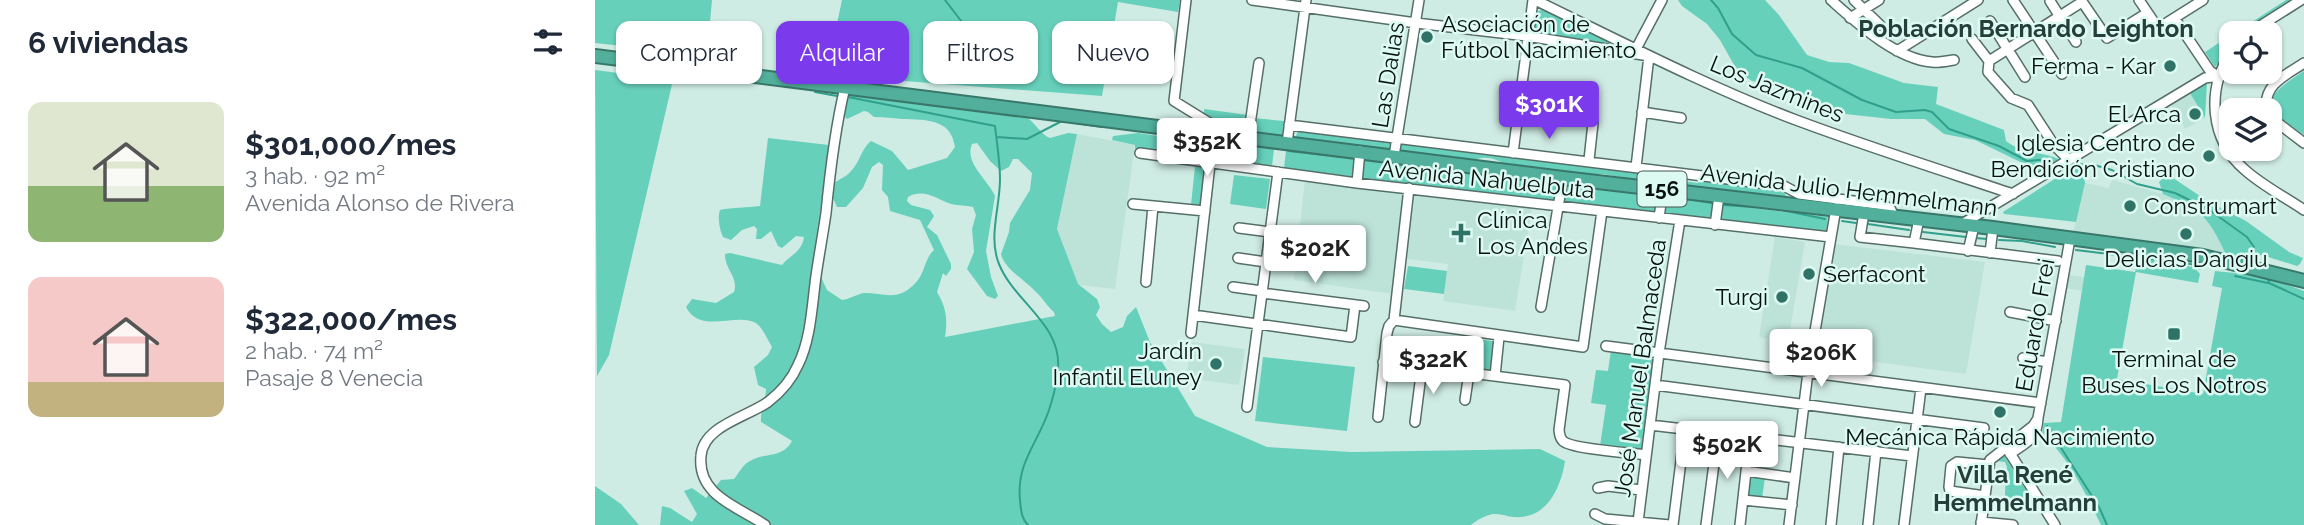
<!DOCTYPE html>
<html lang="es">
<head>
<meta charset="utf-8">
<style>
  :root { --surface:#fff; --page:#f6f6f7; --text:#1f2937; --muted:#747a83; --accent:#7c3aed }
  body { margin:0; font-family:Raleway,sans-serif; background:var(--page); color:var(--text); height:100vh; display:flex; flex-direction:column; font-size:26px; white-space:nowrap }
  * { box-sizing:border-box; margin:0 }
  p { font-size:23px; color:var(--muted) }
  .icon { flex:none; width:38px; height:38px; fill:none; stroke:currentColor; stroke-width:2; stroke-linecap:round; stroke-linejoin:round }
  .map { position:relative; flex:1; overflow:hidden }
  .panel { display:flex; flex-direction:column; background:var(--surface); width:595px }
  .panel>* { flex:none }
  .hud { position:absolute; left:21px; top:21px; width:665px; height:63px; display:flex; gap:14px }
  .controls { position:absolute; left:1624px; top:21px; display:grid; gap:14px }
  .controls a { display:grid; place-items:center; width:63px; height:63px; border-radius:14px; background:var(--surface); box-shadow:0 2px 5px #0004; font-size:35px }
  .price { position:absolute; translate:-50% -60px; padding:0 16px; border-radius:7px; background:#fff; color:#222; font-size:23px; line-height:46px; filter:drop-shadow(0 2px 4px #0008) }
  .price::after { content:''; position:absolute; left:50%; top:42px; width:21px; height:16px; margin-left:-10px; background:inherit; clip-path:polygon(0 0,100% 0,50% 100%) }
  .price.current { background:var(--accent); color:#fff }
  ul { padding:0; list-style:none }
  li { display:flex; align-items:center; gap:21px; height:175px; padding:0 28px }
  li span { display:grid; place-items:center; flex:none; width:196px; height:140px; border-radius:14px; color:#555 }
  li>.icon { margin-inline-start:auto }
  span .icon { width:84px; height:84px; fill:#fffc; stroke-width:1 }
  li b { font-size:30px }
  h2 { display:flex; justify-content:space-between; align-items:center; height:84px; padding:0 28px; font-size:30px }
  .pill { padding:0 24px; border-radius:14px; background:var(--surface); box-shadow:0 2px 5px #0004; font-size:24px; line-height:63px }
  .pill.current { background:var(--accent); color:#fff }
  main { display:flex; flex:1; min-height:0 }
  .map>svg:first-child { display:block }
</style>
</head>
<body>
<main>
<section class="panel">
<h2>6 viviendas<svg class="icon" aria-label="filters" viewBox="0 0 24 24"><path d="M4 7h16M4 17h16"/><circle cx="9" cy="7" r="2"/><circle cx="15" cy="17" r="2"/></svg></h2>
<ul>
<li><span style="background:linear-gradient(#dfe7d0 60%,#8fb573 0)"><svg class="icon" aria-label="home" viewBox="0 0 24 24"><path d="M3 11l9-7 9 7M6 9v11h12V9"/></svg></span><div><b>$301,000/mes</b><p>3 hab. · 92 m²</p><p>Avenida Alonso de Rivera</p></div></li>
<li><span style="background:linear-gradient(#f6c9c9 75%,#c2b280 0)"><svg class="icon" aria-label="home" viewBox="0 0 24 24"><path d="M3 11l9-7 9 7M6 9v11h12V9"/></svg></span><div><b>$322,000/mes</b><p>2 hab. · 74 m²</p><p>Pasaje 8 Venecia</p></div></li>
</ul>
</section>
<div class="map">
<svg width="1709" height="525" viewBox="0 0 1709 525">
  <rect width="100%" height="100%" fill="#cfece4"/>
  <path fill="#bde3d9" d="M1595,93L1610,118L1590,129L1576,104Z
    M482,134L540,145L520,289L483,285L462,229Z
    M710,179L810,194L798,294L699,280Z
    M1517,180L1568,194L1595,206L1618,226L1632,257L1477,237L1490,183L1514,188Z
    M820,193L937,207L920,311L848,301L853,264L812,259Z
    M1180,237L1210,242L1193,342L1164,337Z
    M1239,244L1390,262L1371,374L1251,358V350L1223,346Z
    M1474,275L1489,277L1487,291L1471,288Z
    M597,342L650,349L644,385L591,378Z"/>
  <path fill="#67d0bb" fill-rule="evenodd" d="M0,0H117L112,55L0,43Z
    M247,0H585L583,12L523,2L507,96L309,81L232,70Z
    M1083,0H1170L1184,15L1212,55L1234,62L1254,63L1309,83L1343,87L1341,104L1409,130L1411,141C1428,154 1444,151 1464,159L1444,171L1380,140L1349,134L1330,119H1296L1232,112L1198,89L1157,81L1143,72L1125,40L1112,24L1087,6Z
    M1691,0H1700L1650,33H1640Z
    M948,9L1022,43L1023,45L937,33L941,12Z
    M1636,35V45L1620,67L1610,52Z
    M0,70L78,80L14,355L2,376Z
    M1709,71V135C1667,107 1665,99 1709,71Z
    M1612,83L1610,118L1595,93Z
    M257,93L428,114C440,122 445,134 455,138L473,133L482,134L462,229L483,284L502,299L505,307L501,315L507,324L516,332L528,327L532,316L541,307L555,342L600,416L672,447L756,452L945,449L970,461C967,482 956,511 932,516C907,522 905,503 876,525H65L67,506L75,508L97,522L102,514L89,491L97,488L111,498L126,480L139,479C144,473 148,464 155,461C170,452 187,459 197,441L166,422C165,411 171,401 171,389L163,385L159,367L173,355L177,347C172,339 168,328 161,323C141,312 105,335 91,307L97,299L121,303L139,292C144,278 129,268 130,254L135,253L187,265C195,255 207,252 209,237L201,236L187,248L183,246L176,231L166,239H161L162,229L159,226L147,230L136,240L128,237C125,231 122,217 125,210C137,207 152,208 165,206L173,138L234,145L226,213L228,225L225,275L232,290L247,300C255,299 262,294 269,293C291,293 304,303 323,280C330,271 330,258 339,250L325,220L295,211L293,197L287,190L288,165L284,162L277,167L268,188L251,207H242L235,191C238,179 249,180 256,171C265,162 266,149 276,141L297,151L313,170L352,158L360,147C356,118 330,120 307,119C298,118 289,117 279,117L273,112L269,111L252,119C242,111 251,100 257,93ZM382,143L395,161L406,171L414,167L418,159H423L437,173L435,190L415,223L414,232L406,254C410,270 429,279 440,291C448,298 451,305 459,312L460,316L350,337C353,319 351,307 342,292L348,273L351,276L356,269V264L342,235L332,227L339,216L335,210L316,205L312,201L313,197C329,188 341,199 356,204C363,206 371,205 378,207L381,215L377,229L379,252L372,269L392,296L400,299L403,296L396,277L391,251L400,196C393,180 369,163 377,144Z
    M609,109L653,115L651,131C635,128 623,124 609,116Z
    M658,118L689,121L687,137L657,133Z
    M703,130L1055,173L1059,177L1102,183L1110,180L1188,190L1192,198L1049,181L1007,174L997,175L913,166C900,158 890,155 877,161L700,139Z
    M543,133L648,149L649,145L679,149L677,166L540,149V145L517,140L518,136Z
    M691,151L1233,217L1231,234L689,168Z
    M600,166L611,168L606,206L596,205Z
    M1480,166L1488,171L1490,183L1481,222L1409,214L1408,212Z
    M1572,174L1611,200L1651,221L1694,252L1708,258L1705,264L1702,266L1667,255L1652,257H1632C1614,217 1608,211 1568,194L1564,182Z
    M639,175L675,179L671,209L635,204Z
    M1543,258L1599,267L1605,274L1603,283L1541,272L1522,379L1608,394L1627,288L1617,286L1620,271L1669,276L1709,291V525H1506C1490,493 1474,457 1447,434L1449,423L1466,422L1491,265L1540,272Z
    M813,266L852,271L849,294L809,289Z
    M877,338L903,342L898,373L873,370Z
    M1016,350L1057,356L1060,360L1049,446L1046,449L1005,446L1011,405L996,403L1001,370L1013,371Z
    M668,357L760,367L752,431L660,421Z
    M1408,455L1410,457L1444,511L1409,505L1412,467L1410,462L1401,461Z
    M1154,474L1170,477L1167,499L1151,497Z
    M0,486L26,504L44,525H0Z"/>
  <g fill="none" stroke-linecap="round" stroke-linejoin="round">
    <path stroke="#30a08c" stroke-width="2" d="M350,0L370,26L386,72
      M1116,0L1123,8L1137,34L1161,55L1207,68L1267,100L1301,112L1330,110L1337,112L1354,129L1404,146L1432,161L1457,159
      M220,92L242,96
      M253,97L400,126C402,144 405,162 405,179C405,208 393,237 404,264C419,302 467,324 463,369C462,382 458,398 454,410C443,443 421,463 425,500C426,510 426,518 433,525
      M402,137L432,139L467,121L507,127
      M694,151L748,157
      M1481,164L1499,165L1517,170L1542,184L1580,193L1613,209L1652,237L1659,247
      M1080,197L1117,203
      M1128,205L1176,208
      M1182,209L1230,219
      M1247,221L1261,223
      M1273,224L1314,230
      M1328,232L1371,237
      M1380,238L1392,239
      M1404,240L1427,241L1460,247
      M1481,250L1596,264L1605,269
      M1640,276L1673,283
      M1673,277L1674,283L1709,299
      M1452,426L1504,507L1512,525"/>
    <g stroke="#556e68" stroke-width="12">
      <path id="minor" d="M591,0L579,101L634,135
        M657,0L821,23L932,36L1054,56L1041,167
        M940,0C1025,41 1113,87 1201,120C1273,147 1346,170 1418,194
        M1236,0C1262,23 1301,59 1337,62C1344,63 1352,61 1359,60
        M1259,0L1285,25
        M1418,0L1467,74
        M1486,0L1512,38L1552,13
        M1544,0L1561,25L1565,27L1608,0
        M1455,1L1481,42
        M1255,18L1284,0
        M1580,19L1615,71L1622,76
        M1395,21L1430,77
        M1654,33L1706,0
        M1377,39L1394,61
        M1041,49L1067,0
        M1302,51L1383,0
        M1636,52C1611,90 1615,140 1650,170C1668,186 1690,197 1709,210
        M1394,61L1393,72L1416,98L1433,105L1459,145L1474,160
        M1394,61L1487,2
        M1672,110C1667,85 1691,75 1709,63
        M1047,112L1086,118
        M1675,117L1709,143
        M694,125L1189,186L1204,194L1289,205L1296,210L1299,217
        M653,138L664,63
        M692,143L711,0
        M545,153L762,183L1236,237
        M918,153L938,0
        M799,156L824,0
        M994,160L998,123
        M762,183L765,151
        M538,204L610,211
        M1269,213L1265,237L1319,243
        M1064,218L1068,189
        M1324,219L1319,243L1463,261
        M1367,224L1610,78L1624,76
        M1120,225L1124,196
        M644,228L675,232
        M1373,251L1379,226
        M1395,253L1398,228
        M643,258L671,262
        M551,282L558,206
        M638,287L667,291
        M667,293L769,306
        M946,307L968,178
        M1415,312L1461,321
        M598,315L756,337L760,305
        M799,320L988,347L1007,211
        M799,320L814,188
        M596,333L615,164
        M1011,346L1446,403
        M1428,358L1453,362
        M788,362L970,385L964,430C965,435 964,437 968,441C976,449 1037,453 1051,455
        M900,376L904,337
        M1060,385L1389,428
        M870,400L874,373
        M652,407L683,172
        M783,417L792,333L794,326L799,320
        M820,422L827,367
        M1055,425L1317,456
        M1413,450L1460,525
        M1415,454C1431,442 1442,440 1443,418L1475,239
        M1151,471L1200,478
        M1003,488L1013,486L1046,490
        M1390,496L1355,491L1354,487L1356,466L1362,462L1394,465
        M1148,500L1197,505
        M1000,514L1010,519L1075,525
        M1043,522L1064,353L1085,220
        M1386,522L1418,525
        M170,525C144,507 102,496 106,456C108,426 152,417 173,402C186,392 197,379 203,365C216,339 217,305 221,276C224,255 228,234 231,213C235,171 240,129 250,87
        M1078,525L1090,429
        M1111,525L1123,433
        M1145,525L1155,436
        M1194,525L1213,372L1241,208
        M1236,525L1244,447
        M1273,525L1281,451
        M1309,525L1326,388
        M1386,525L1395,460L1438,426L1442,420"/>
    </g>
    <g stroke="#38786b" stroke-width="16">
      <path id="highway" d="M0,56L968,178L1398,228L1608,256L1709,281"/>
    </g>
    <use href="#minor" stroke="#fff" stroke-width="9"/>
    <use href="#highway" stroke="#52af9c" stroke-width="12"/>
  </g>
  <g fill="#2f7366" stroke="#dcf9f2" stroke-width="2.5">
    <circle cx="832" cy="37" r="7"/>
    <circle cx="1575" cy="66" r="7"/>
    <circle cx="1600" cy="114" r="7"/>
    <circle cx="1614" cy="156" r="7"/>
    <circle cx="1535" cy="206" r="7"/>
    <path d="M862.5 222.5h7v7h7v7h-7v7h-7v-7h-7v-7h7z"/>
    <circle cx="1591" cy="234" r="7"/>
    <circle cx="1214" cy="274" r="7"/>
    <circle cx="1187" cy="297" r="7"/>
    <rect x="1572" y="327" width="14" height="14" rx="3.5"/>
    <circle cx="621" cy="364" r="7"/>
    <circle cx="1405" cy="412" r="7"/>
  </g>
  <g text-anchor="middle" stroke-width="5" stroke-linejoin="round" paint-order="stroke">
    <rect fill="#dcf9f2" stroke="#475753" stroke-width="2" x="1042.5" y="171.5" width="49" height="35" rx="5"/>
    <g font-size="21" font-weight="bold" fill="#07110f">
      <text x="1067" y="196">156</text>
    </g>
    <g font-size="23" fill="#07110f" stroke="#dcf9f2" text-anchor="end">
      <text x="846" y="32" text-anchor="start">Asociación de<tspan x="846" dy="26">Fútbol Nacimiento</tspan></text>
      <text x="1561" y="74">Ferma - Kar</text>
      <text x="1586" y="122">El Arca</text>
      <text x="1600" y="151">Iglesia Centro de<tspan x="1600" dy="26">Bendición Cristiano</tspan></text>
      <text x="1549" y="214" text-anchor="start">Construmart</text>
      <text x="882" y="228" text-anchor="start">Clínica<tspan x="882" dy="26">Los Andes</tspan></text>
      <text x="1591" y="267" text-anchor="middle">Delicias Dangiu</text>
      <text x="1228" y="282" text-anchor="start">Serfacont</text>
      <text x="1173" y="305">Turgi</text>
      <text x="607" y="359">Jardín<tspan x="607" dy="26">Infantil Eluney</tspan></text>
      <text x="1579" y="367" text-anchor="middle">Terminal de<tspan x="1579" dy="26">Buses Los Notros</tspan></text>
      <text x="1405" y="445" text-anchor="middle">Mecánica Rápida Nacimiento</text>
    </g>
    <g font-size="23" fill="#07110f" stroke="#dcf9f2">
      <text transform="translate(793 75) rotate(-81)" y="8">Las Dalias</text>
      <text transform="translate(1182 89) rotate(22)" y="8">Los Jazmines</text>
      <text transform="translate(892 179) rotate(6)" y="8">Avenida Nahuelbuta</text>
      <text transform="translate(1254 190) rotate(7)" y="8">Avenida Julio Hemmelmann</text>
      <text transform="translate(1440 325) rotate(-80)" y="8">Eduardo Frei</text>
      <text transform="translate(1045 368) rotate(-82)" y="8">José Manuel Balmaceda</text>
    </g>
    <g font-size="24" font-weight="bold" fill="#263e39" stroke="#dcf9f2">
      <text x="1431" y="37">Población Bernardo Leighton</text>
      <text x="1420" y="483">Villa René<tspan x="1420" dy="28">Hemmelmann</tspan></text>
    </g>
  </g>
</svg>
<div class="controls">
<a><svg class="icon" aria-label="locate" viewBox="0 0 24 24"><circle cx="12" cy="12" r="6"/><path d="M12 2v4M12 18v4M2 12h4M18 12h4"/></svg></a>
<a><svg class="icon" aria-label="layers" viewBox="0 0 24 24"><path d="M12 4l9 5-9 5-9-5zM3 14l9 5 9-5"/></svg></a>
</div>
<b class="price current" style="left:954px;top:141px">$301K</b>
<b class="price" style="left:612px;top:178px">$352K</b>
<b class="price" style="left:720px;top:285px">$202K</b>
<b class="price" style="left:1226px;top:389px">$206K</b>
<b class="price" style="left:838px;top:396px">$322K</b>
<b class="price" style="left:1132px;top:481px">$502K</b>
<div class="hud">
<a class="pill">Comprar</a>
<a class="pill current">Alquilar</a>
<a class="pill">Filtros</a>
<a class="pill">Nuevo</a>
</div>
</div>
</main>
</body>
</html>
